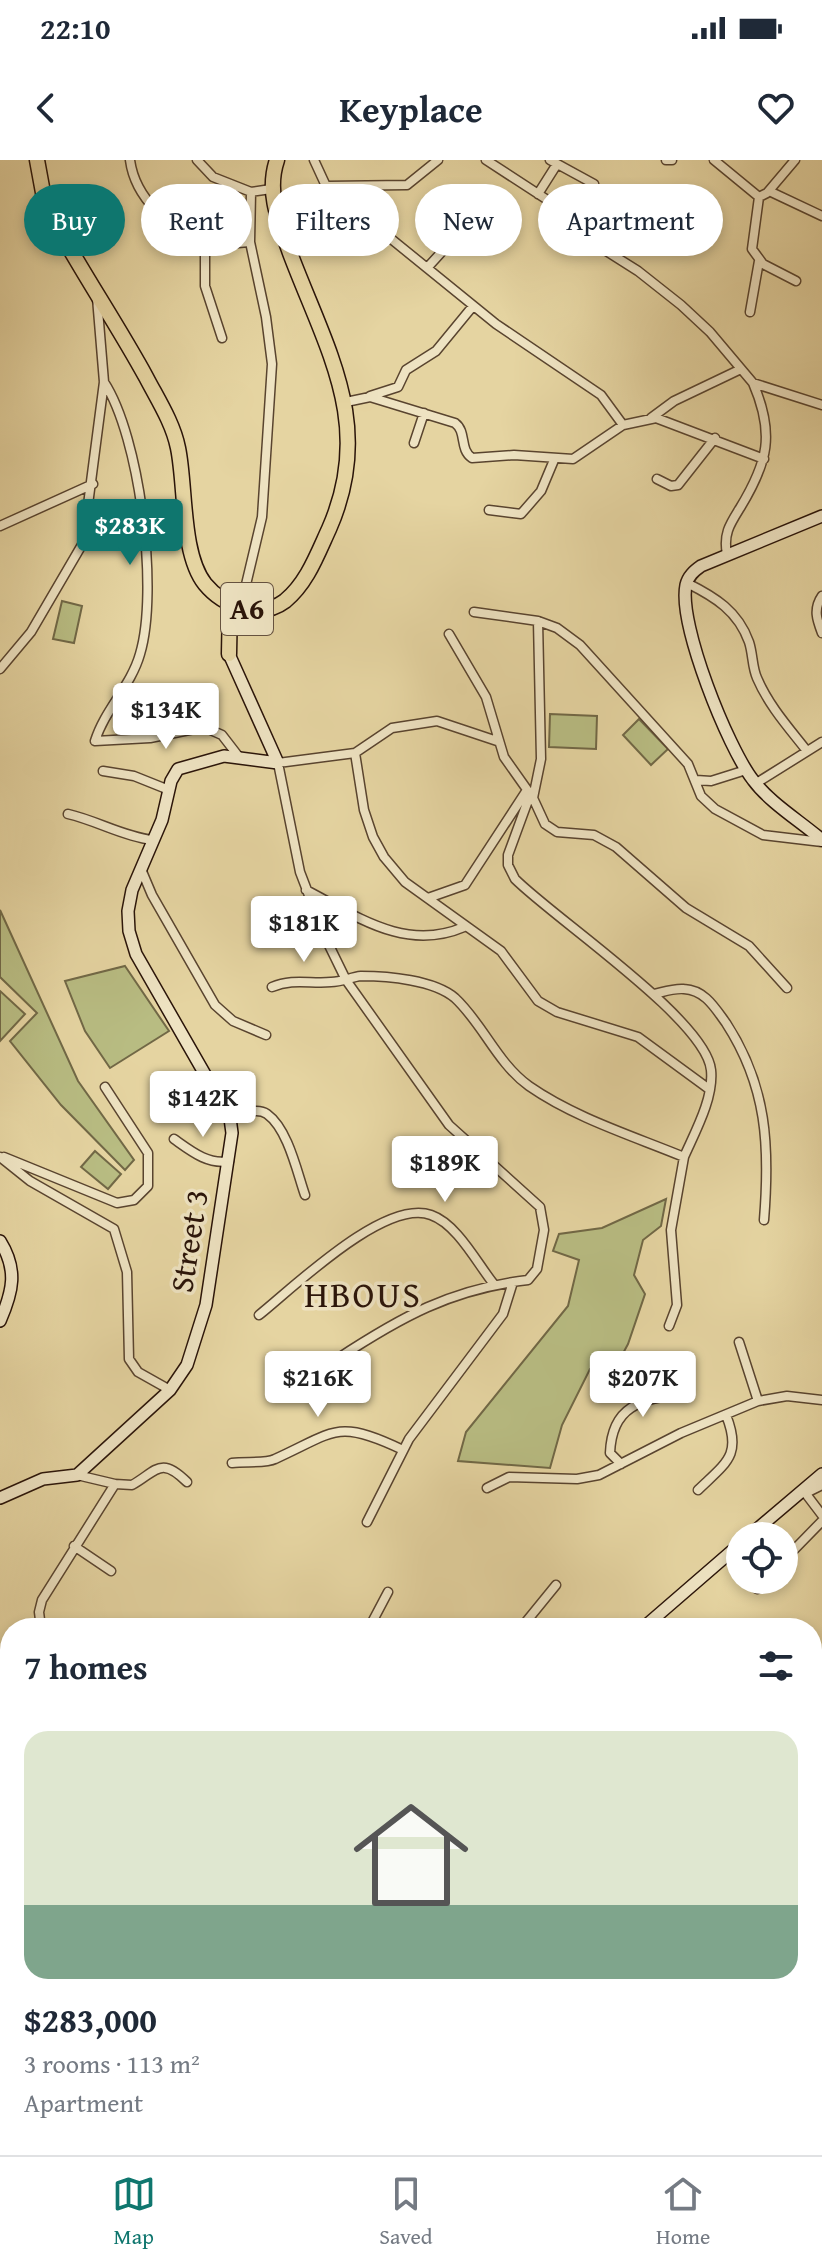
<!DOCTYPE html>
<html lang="en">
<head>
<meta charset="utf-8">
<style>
  :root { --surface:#fff; --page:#f2f2f3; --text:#1f2937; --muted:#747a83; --line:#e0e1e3; --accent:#0f766e }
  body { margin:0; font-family:"Gentium Book Plus",serif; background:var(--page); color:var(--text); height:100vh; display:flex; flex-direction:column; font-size:30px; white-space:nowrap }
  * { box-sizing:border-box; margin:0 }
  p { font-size:26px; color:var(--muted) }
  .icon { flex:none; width:44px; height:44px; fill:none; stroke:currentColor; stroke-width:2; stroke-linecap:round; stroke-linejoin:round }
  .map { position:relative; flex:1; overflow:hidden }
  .details { position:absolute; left:0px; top:1458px; width:822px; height:538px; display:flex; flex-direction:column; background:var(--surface); border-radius:32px 32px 0 0; box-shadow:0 4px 12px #0003 }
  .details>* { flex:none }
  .hud { position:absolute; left:24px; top:24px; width:774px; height:72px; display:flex; gap:16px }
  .tools { position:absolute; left:726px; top:1362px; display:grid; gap:16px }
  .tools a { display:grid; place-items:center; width:72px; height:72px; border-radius:50%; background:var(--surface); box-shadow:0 4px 12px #0003; font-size:40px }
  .price { position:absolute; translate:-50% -68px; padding:0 18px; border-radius:8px; background:#fff; color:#222; font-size:26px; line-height:52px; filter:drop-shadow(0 2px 4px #0008) }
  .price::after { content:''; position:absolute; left:50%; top:48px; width:24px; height:18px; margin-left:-12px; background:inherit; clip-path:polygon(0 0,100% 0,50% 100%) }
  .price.active { background:var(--accent); color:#fff }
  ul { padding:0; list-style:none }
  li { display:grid; align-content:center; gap:16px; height:424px; padding:0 24px }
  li+li { border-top:2px solid var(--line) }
  li span { display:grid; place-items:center; height:248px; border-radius:24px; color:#555 }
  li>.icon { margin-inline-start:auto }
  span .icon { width:144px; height:144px; fill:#fffc; stroke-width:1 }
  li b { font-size:34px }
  h2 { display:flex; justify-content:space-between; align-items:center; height:96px; padding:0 24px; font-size:34px }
  .tag { padding:0 28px; border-radius:36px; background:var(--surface); box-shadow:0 4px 12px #0003; font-size:28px; line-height:72px }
  .tag.active { background:var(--accent); color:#fff }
  .status { display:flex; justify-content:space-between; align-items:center; height:56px; padding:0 40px; background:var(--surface); direction:ltr }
  .status svg { height:22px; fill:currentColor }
  header { display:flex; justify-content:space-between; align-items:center; height:104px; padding:0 24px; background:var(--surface); font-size:36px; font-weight:600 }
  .tabs { display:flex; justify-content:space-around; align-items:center; height:112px; border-top:2px solid var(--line); background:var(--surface); font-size:22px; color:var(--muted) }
  .tabs a { display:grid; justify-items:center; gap:4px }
  .tabs .active { color:var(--accent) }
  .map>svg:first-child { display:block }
</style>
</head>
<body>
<div class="status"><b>22:10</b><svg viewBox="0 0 49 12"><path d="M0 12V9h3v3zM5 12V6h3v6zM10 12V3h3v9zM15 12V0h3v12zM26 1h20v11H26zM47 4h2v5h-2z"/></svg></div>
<header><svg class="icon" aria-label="back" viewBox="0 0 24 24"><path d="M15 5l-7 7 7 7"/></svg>Keyplace<svg class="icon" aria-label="heart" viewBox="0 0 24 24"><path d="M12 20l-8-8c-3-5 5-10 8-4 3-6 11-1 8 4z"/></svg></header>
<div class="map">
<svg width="822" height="1995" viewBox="0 0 822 1995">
  <rect width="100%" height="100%" fill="#e5d4a1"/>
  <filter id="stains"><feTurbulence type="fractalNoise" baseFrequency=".0025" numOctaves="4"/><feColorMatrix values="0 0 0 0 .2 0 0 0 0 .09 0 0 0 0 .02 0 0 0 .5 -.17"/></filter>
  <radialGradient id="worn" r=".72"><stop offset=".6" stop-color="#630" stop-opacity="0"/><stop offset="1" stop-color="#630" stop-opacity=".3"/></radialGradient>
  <path fill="#b8bc82" stroke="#716846" stroke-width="2" d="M62,441L82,446L74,483L53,479Z
    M550,554L597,556L596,589L549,587Z
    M639,559L668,589L651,605L623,575Z
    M0,750L78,921L134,1000L125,1010L61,945L10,881L37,853L0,817Z
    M125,806L169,871L110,908L85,871L65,821Z
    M0,831L25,854L0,881Z
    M95,991L121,1014L108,1029L81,1007Z
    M666,1039L661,1066L643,1080L634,1115L645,1134L628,1184L613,1212L590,1209L562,1265L550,1308L458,1301L466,1272L568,1146L579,1100L553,1091L559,1074L602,1068Z
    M822,1491V1686L812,1687V1496Z
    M0,1603L10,1605V1684H0Z
    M0,1688H10V1784L1,1806Z
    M109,1986H346L348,1990L119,1995Z"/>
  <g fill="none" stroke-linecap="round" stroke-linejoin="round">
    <g stroke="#59442f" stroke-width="11">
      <path id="street" d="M130,0C135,38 169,69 205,81C219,86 235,83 250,82
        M197,0L213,17L251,32
        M314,0L326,26L496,164L601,235L623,265
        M486,0L546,39L581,75L638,111L681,145L710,172L753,223
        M550,0L594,24
        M666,0H672
        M714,0L759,37L767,33L795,0
        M327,26L407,25L438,0
        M769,31L822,56
        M538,34L557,4
        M759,37L752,89L763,104L796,121
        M205,81V126L222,178
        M427,108L469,62
        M750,152L759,101
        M104,222C140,277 159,431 140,494C131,526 105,549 95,581L150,578L204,567L222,575L239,597
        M370,236L398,227L406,210L436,191L473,146
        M346,242L370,237L455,263C467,272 459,289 472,298L514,295L573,299L623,265L656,258L764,299
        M651,258L674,241L741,209
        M414,283L424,253
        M657,319L671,326L678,325L715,278
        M489,350L521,354L541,331L554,300
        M0,366L93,324
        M727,394C723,374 730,364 740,348C768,302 775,274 753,223L822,245
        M687,423C715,437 738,451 749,482C753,494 752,507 757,518C769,546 789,568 807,591
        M244,433L262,357L272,204L266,157L250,82L251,32L271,29
        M822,436C813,449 817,460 822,473
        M474,452L538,461
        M449,474L486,537L504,597L533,638L545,664L557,672L594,675L616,687L686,748L749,786L787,828
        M0,509L31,472L83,383L104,222L97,138
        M355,593L364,650L373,677L384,697L405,722L501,791L538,841L557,852L638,877L709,929
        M103,611L134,616L169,630
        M696,620L711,621L746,610
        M755,624L822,582
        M533,638L541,599L538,461L557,468L580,485L688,604L701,636L715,649L763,675L822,682
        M68,654C98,661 122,676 152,680
        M141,709L152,735L215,845L233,861L266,875
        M306,730C358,757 406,792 464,767
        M428,738L465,725L527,630
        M272,827C293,818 310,824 331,822C342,822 351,817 361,816C388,816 434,820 455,838C483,864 497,903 529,926C575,958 633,976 684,997C695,972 714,938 711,910C706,860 555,759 515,719L508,705V695L530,635
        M654,834C663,832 674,828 684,829C705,830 715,848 726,863C767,926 770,986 764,1060
        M230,958C240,954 257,947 267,954C288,969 297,1012 305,1035
        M174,979C191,991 208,1005 229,1001
        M0,997L30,1021L114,1069L127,1112L129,1199L138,1212L170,1230
        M4,997L117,1043L134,1040L148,1026V993L105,927
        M259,1155C294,1127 385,1038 431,1055C457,1064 477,1103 493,1123
        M669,1166L677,1145L671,1070L684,997
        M739,1182L758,1241
        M337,1199C401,1157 451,1129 528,1120L537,1109L544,1070L540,1047L449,965L346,820L325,777L300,712L278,603L355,593L392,568L437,561L497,581
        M232,1303C245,1301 265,1304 275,1299C335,1272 336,1258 403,1290
        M621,1304L610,1293C612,1244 642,1240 683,1233
        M115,1324L132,1325C156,1312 160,1295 187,1322
        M487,1328L509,1317L577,1319L599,1315L681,1273L758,1241L787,1236L822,1240
        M698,1330C727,1302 742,1295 726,1255
        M803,1330L822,1355
        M806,1333L822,1325
        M367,1362L409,1279L503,1154L513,1122
        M74,1386L111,1411
        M784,1400L822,1361
        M757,1429L764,1420
        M41,1468L39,1452L42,1440L115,1324L77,1315
        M369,1468L388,1432
        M521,1468L556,1425
        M0,1558L1,1547
        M0,1598L10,1600
        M812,1760L822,1765
        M0,1816L10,1790
        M812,1836L822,1842
        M374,1986L380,1995
        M702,1986L707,1995
        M820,1995L822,1924"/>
    </g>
    <g stroke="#2a1409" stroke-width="14">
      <path id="secondary" d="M822,356L701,406C694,411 688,416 686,425C678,464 728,588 753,620C770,643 800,661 822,680
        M229,494L278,603
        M0,1081C18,1110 13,1131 0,1161
        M0,1338L43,1319L77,1315L170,1230L187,1205L206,1145L232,973L230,958L136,794L129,771L128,751L132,730L162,660L171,621L178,609L224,596L278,603
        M749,1376L822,1314
        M643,1468L740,1384
        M443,1986L456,1995"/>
    </g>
    <g stroke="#2a1409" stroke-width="17">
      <path id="highway" d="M37,0L44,38L54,61C83,114 117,164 146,217C158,240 173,263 178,288C186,326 181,394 205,424C223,446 260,460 285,441C307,423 317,395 329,369C375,265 327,191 290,93C279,62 266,32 277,0
        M229,494L230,443L244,433"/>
    </g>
    <use href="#street" stroke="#eee3c2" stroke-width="8"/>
    <use href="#secondary" stroke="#eee3c2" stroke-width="11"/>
    <use href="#highway" stroke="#e5d4a1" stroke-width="14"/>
  </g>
  <g text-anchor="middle" stroke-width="7" stroke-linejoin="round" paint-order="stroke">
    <rect fill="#eee3c2" stroke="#655240" stroke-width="2" x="221" y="423" width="52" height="52" rx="6"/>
    <g font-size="30" font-weight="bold" fill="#2a1409">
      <text x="247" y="459">A6</text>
    </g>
    <g font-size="32" fill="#2a1409" stroke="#eee3c2">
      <text transform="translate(189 1081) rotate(-81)" y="11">Street 3</text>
    </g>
    <g font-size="36" letter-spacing="2" fill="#2a1409" stroke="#eee3c2">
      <text x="363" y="1147">HBOUS</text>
    </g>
  </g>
  <rect width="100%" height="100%" filter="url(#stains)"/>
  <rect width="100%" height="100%" fill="url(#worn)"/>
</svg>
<div class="tools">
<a><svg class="icon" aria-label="locate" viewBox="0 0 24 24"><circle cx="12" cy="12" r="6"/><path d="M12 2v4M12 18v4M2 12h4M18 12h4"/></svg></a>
</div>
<b class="price active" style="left:130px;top:407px">$283K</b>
<b class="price" style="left:166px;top:591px">$134K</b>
<b class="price" style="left:304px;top:804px">$181K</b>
<b class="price" style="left:203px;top:979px">$142K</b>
<b class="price" style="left:445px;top:1044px">$189K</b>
<b class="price" style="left:318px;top:1259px">$216K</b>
<b class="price" style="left:643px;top:1259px">$207K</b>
<div class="hud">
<a class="tag active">Buy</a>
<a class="tag">Rent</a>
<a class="tag">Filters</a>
<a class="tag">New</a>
<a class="tag">Apartment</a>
</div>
<section class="details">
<h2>7 homes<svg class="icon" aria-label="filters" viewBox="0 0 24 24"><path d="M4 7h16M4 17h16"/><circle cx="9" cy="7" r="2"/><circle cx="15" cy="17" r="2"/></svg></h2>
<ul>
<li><span style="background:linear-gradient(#dfe7d0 70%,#7fa58c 0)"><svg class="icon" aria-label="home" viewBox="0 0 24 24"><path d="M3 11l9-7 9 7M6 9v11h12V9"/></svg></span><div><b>$283,000</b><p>3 rooms · 113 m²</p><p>Apartment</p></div></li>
</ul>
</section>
</div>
<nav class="tabs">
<a class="active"><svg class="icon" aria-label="map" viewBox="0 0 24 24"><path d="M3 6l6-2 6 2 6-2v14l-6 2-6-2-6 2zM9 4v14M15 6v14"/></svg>Map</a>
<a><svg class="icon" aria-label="saved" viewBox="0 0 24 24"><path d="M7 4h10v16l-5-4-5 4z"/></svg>Saved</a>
<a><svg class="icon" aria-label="home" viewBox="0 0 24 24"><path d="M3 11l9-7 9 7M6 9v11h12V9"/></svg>Home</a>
</nav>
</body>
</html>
